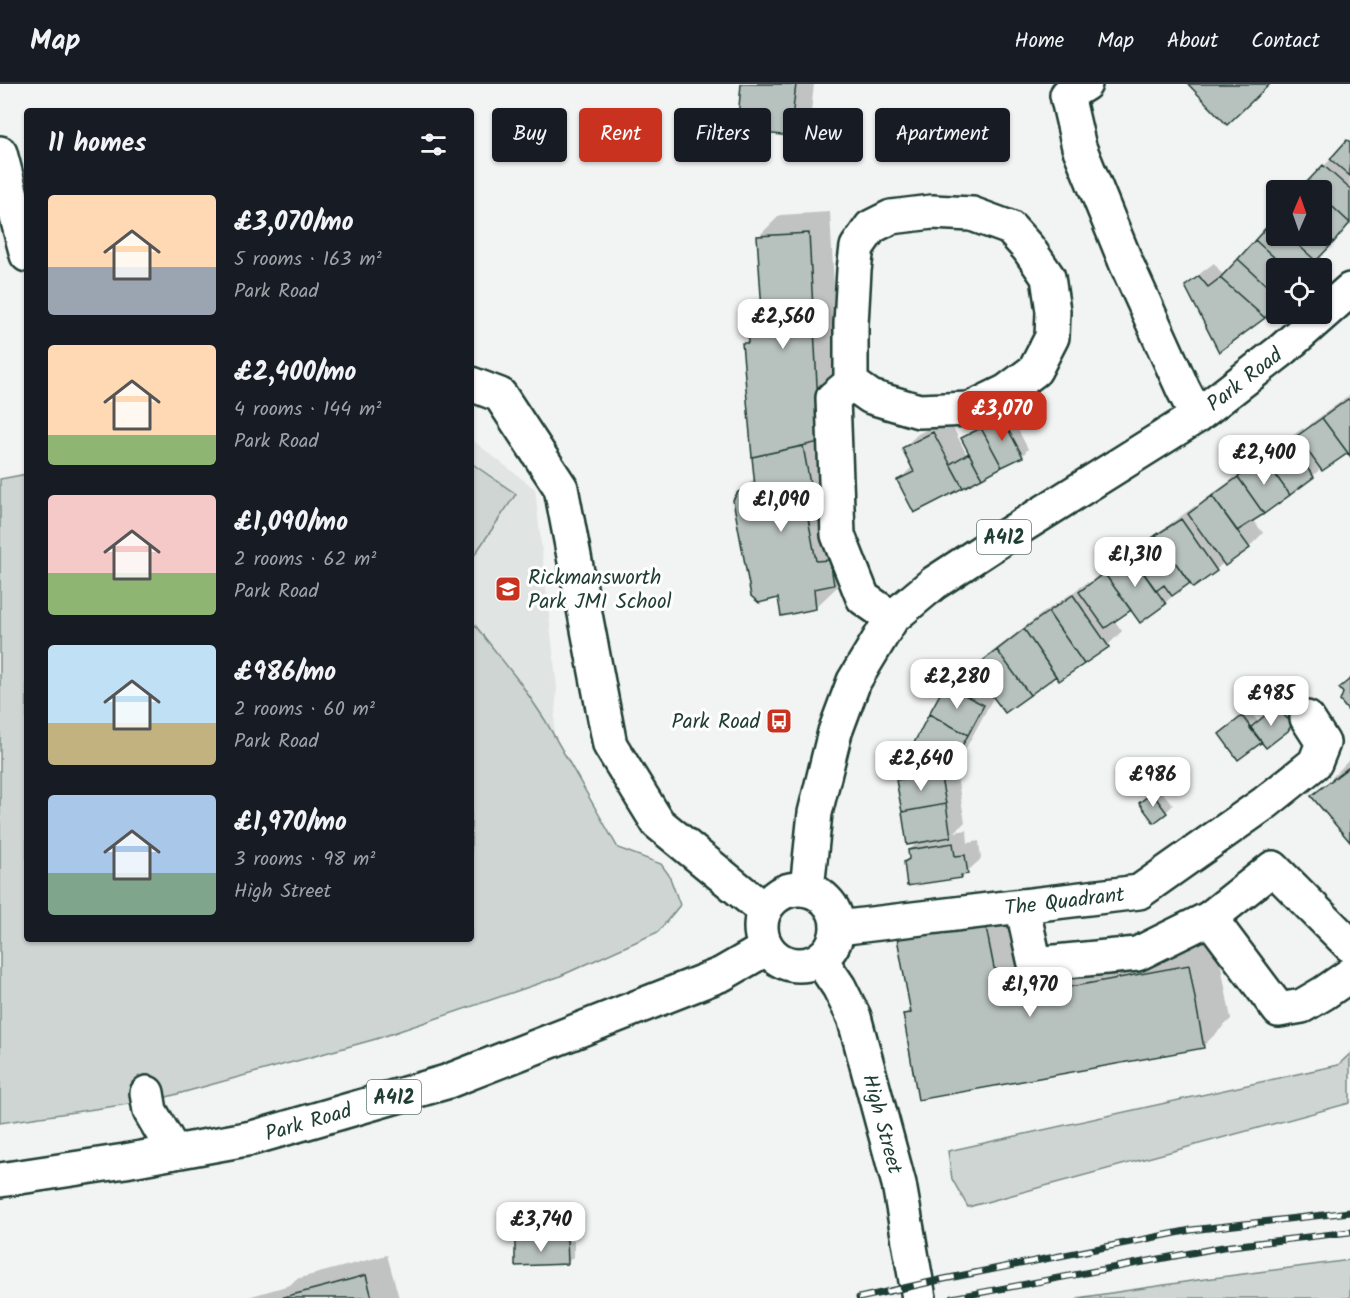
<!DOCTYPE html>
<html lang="en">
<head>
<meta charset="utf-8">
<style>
  :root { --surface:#171b24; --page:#242831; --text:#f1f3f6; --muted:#9ea1a6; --line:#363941; --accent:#c8321e }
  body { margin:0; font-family:Kalam,sans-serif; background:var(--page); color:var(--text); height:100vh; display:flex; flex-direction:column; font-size:22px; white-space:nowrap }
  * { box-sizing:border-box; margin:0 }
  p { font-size:20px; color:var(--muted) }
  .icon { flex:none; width:33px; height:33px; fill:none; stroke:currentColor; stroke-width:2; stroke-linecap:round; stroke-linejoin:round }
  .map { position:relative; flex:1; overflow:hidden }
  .drawer { position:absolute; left:24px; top:24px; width:450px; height:834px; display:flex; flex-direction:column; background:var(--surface); border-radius:6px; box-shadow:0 2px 4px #0004 }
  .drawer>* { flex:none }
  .hud { position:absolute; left:492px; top:24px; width:570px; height:54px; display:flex; gap:12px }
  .needle { width:39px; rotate:2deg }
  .tools { position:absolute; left:1266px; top:96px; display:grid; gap:12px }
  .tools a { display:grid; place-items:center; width:66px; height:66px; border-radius:6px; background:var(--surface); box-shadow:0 2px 4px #0004; font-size:30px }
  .price { position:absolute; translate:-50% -51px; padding:0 14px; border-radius:12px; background:#fff; color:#222; font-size:20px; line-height:39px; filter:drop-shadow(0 2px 3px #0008) }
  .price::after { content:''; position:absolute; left:50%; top:36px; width:18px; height:14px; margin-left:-9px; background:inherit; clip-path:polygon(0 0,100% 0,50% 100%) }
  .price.selected { background:var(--accent); color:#fff }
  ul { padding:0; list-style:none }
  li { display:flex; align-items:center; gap:18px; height:150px; padding:0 24px }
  li span { display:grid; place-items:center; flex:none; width:168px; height:120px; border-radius:6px; color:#555 }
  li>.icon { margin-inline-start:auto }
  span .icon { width:72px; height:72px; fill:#fffc; stroke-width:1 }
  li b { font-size:26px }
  h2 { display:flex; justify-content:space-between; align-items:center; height:72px; padding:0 24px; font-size:26px }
  .chip { padding:0 21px; border-radius:6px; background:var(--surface); box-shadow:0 2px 4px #0004; font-size:21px; line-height:54px }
  .chip.selected { background:var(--accent); color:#fff }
  header { display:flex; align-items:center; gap:36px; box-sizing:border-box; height:84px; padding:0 30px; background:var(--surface); border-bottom:2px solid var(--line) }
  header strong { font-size:28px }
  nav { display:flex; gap:33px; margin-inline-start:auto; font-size:21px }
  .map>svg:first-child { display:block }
</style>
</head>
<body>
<header>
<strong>Map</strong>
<nav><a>Home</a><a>Map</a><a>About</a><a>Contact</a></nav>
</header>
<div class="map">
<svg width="1350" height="1214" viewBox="0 0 1350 1214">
  <rect width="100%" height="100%" fill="#f2f3f3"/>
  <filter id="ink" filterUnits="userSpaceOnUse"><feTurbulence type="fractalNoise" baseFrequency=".0167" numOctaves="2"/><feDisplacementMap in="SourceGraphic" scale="12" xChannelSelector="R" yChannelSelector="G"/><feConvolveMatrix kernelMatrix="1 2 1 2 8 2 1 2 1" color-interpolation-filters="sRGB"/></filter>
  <g filter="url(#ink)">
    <path fill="#e0e4e3" d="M471,355L535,405L557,604L553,660L471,753Z"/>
    <path fill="#ced5d3" stroke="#768984" stroke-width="1.5" d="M471,379L516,410L471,476Z
      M27,390V855H471V536L521,600L545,636L618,764L661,780L669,791L680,821L658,848L558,893L376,955L156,1016L0,1039V395Z
      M1350,970V1019L968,1123L952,1095L948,1067L1338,981Z
      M1350,1176V1214H1077L1198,1196Z"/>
    <path fill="#0003" d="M743,0H814L811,29L789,50Z
      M1350,55V139L1309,184H1276V221L1264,233L1187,202L1202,188L1214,179L1222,190L1232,183L1276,134V152H1322V106H1301Z
      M830,128L841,336L855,478L836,497L837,503L815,524L779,512L739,409L756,393L743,260L750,254L749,244L764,229L759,152L780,131Z
      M1350,311V369L1348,367L1321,384L1313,392L1252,435L1263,449L1249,463L1224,478L1216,486L1190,497L1180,505L1165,519L1131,524L1114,536L1122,547L1108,561L1056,590L994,612L966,664L954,676L965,738L955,748L967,746L968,759L979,757L981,775L961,793L910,774L909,766L918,758L898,697L912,682L949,677L946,602L960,588L986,602L974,585L988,571L1040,531L1088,498L1089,500L1095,494L1195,422L1197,423L1204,416L1303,344L1305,347L1313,338Z
      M1009,328L1028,365L1022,372L899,396L913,382L903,364L918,350L948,334L966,369L970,367L963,354L970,348Z
      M1283,617L1297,630L1295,638L1287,646L1262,656L1221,650L1250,627L1258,638Z
      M1350,675V756L1313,713Z
      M1159,704L1173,721L1166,728L1148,713Z
      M1012,811L1020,856L1064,883L1216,855L1231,935L1203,962L904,931L912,923L899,855L926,827Z
      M573,1149V1154L521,1156V1159L574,1157V1172L567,1179L516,1158L523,1151Z
      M387,1171L399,1214H244L290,1201L296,1195Z"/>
    <path fill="#b7c1bd" stroke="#1f3d34" stroke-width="1.5" d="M741,0H796L790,52L737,46Z
      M1188,0H1270L1227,41Z
      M1347,56L1350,58V92L1330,75Z
      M1323,81L1350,105V139L1322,113V106H1314L1306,99Z
      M1322,113L1350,139L1334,158L1322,147Z
      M1272,137L1276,141V152H1288L1316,177L1310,184H1286L1255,156Z
      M1322,147L1334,158L1316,177L1288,152H1322Z
      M809,149L820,358L752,373L742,259H748L747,243L763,242L757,152Z
      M1255,156L1286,184H1276V210L1238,175Z
      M1238,175L1276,210V221L1265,234L1220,194Z
      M1199,192L1208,203L1220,194L1265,234L1219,268L1185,202Z
      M1348,315L1350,317V372L1322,334Z
      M1002,334L1023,373L1002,383L981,344Z
      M1322,334L1348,369L1322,387L1297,352Z
      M981,344L1002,383L982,394L961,354Z
      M933,348L963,404L914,429L897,396L914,388L902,364Z
      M1288,358L1314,393L1290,411L1264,375Z
      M803,362L815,427L807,429L816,477L830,476L834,501L814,505L816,525L781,532L778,514L759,519L751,512L733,416L738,408L748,405L756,412L752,373Z
      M969,369L982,394L963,404L950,380Z
      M1264,375L1290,411L1264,430L1238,393Z
      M1238,393L1264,430L1237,447L1212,412Z
      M1212,412L1250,464L1225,482L1188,430Z
      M1181,435L1217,487L1193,504L1156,451Z
      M1156,451L1190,499L1172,512L1164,501L1156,507L1130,470Z
      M1130,470L1166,520L1140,539L1104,489Z
      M1104,489L1131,526L1105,544L1079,508Z
      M1073,511L1109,563L1084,580L1048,528Z
      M1048,528L1084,580L1059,597L1024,545Z
      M1024,545L1056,592L1030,611L997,566Z
      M997,566L1030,611L1005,629L972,585Z
      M1350,595V629L1340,617L1343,609L1339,604Z
      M945,601L984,621L968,651L929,630Z
      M1275,623L1290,637L1291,642L1288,647L1266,664L1250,644Z
      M929,630L968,651L952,680L914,659Z
      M1242,632L1262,658L1238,676L1219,650Z
      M1348,684L1350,685V758L1311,712Z
      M940,689L946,720L902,728L896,696Z
      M1152,709L1167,729L1154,739L1139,719Z
      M946,720L951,753L907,761L902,728Z
      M953,759L955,772L965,771L968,790L961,791L962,794L907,802L904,778L909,775L908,766Z
      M985,838L994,884L1037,909L1189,881L1204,964L918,1016L903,930L911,929L897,854Z
      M567,1155L568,1180L515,1182V1157Z
      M366,1191L372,1214H280L330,1201Z"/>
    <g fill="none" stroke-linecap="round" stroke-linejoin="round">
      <g stroke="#1f3d34" stroke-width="38">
        <g id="minor">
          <path d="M1085,0L1067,11L1079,63L1127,181L1183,305L1197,332"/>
          <path d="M0,69L27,171"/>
          <path d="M851,299L871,313L919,327L970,325L1007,307L1035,286L1052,253L1053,227L1048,193L1028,164L1010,144L972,130L932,128L891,133L871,143L857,163L854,186L851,240V299L833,314L838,451L863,514L892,534"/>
          <path d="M471,300L500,311L561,404L610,661L658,739L764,826"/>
          <path d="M1022,822L1035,880L1137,870L1210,834L1273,784L1350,861"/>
          <path d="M1210,834L1279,926L1302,922L1324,909L1350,891"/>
          <path id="s1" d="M838,844L1139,808L1265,719L1315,679L1323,659L1307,634"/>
          <path id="s2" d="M820,875L839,903L854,933L899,1100L919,1214"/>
          <path d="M147,1009L150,1027L174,1068"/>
        </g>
      </g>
      <g stroke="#1f3d34" stroke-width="38">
        <g id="major">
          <circle cx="799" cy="843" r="38"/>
          <path id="s3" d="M807,805L815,729L835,648L854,597L892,534L934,499L1009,450L1197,332L1282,266L1350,206"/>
          <path id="s4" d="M0,1096L125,1077L252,1054L446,998L722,890L767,864"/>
        </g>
      </g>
      <use href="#minor" stroke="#fff" stroke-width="33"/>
      <use href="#major" stroke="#fff" stroke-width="33"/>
      <g stroke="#1f3d34" stroke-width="7">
        <path id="rail" d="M859,1214L944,1195L1191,1146L1350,1128
          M952,1214L1223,1163L1350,1148"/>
      </g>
      <use href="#rail" stroke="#fff" stroke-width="4.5" stroke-dasharray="14" stroke-linecap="butt"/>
    </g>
  </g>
  <defs>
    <g id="school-square" transform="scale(1.35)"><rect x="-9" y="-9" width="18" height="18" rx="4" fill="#c8321e" stroke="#fff"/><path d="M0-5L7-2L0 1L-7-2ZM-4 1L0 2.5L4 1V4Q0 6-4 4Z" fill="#fff"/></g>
    <g id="bus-square" transform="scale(1.35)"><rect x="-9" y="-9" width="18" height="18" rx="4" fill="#c8321e" stroke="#fff"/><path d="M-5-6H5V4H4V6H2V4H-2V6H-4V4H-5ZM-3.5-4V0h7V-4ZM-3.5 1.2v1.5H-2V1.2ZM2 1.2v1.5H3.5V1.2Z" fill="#fff"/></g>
  </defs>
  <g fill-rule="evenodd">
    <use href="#school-square" x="508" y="505"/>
    <use href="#bus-square" x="779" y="637"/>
  </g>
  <g text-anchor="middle" stroke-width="6" stroke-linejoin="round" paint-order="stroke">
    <g fill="#fff" stroke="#627771" stroke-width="1.5">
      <rect x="977" y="436" width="54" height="34" rx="4.5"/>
      <rect x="367" y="996" width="54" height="34" rx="4.5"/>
    </g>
    <g font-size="20" font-weight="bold" fill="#1f3d34">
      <text x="1004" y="460">A412</text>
      <text x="394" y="1020">A412</text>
    </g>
    <g font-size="21" fill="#1f3d34" stroke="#fff">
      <text dy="7" stroke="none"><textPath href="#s3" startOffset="714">Park Road</textPath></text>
      <text dy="7" stroke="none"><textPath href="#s1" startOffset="228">The Quadrant</textPath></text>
      <text dy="7" stroke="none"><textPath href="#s4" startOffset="314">Park Road</textPath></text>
      <text dy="7" stroke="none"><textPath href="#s2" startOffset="178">High Street</textPath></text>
    </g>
    <g font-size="21" fill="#1f3d34" stroke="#fff" text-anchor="start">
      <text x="528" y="500">Rickmansworth<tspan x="528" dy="24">Park JMI School</tspan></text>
      <text x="760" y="644" text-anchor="end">Park Road</text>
    </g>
  </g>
</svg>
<div class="tools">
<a><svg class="needle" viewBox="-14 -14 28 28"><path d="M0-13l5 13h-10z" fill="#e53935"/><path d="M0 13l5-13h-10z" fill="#9ea1a6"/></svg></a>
<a><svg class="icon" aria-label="locate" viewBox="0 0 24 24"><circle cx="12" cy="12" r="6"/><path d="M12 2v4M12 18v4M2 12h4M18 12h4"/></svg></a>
</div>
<b class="price" style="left:783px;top:266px">£2,560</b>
<b class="price selected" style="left:1002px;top:358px">£3,070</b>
<b class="price" style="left:1264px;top:402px">£2,400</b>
<b class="price" style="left:781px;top:449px">£1,090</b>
<b class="price" style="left:1135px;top:504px">£1,310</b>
<b class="price" style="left:957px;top:626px">£2,280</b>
<b class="price" style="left:1271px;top:643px">£985</b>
<b class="price" style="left:921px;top:708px">£2,640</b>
<b class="price" style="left:1153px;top:724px">£986</b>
<b class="price" style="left:1030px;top:934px">£1,970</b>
<b class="price" style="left:541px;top:1169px">£3,740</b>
<div class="hud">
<a class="chip">Buy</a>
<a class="chip selected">Rent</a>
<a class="chip">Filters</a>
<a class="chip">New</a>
<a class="chip">Apartment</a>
</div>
<section class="drawer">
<h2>11 homes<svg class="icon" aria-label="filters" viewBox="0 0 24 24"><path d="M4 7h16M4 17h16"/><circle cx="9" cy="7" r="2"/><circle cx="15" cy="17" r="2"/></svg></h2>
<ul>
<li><span style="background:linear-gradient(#ffd9b3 60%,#9aa5b1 0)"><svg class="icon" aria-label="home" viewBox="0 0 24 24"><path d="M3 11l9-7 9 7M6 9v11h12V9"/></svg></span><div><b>£3,070/mo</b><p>5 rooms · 163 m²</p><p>Park Road</p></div></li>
<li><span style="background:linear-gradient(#ffd9b3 75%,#8fb573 0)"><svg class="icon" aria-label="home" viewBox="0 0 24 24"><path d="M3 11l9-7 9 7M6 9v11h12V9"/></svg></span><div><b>£2,400/mo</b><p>4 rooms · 144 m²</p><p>Park Road</p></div></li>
<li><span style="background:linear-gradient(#f6c9c9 65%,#8fb573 0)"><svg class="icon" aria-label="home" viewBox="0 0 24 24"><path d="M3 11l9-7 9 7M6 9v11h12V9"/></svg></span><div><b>£1,090/mo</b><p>2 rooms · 62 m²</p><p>Park Road</p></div></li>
<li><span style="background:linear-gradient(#bfe0f5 65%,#c2b280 0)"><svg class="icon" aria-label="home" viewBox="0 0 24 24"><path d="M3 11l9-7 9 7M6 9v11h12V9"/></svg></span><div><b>£986/mo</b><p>2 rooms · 60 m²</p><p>Park Road</p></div></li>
<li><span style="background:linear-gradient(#a9c7e8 65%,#7fa58c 0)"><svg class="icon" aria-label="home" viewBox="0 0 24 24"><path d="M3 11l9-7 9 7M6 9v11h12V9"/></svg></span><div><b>£1,970/mo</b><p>3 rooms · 98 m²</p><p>High Street</p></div></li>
</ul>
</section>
</div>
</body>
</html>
